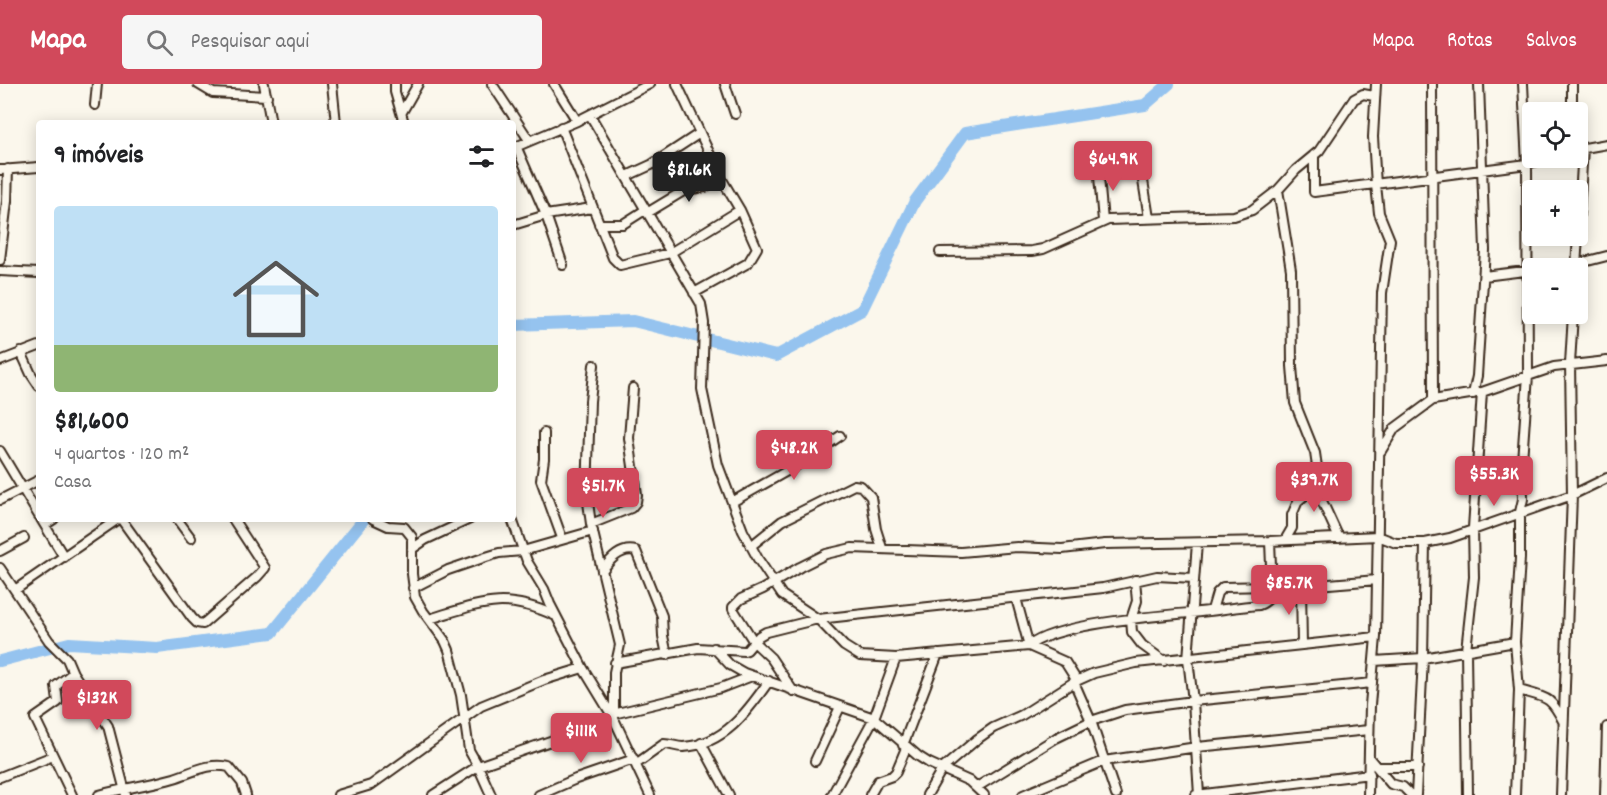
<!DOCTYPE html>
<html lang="pt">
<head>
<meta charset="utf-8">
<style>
  :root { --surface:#fff; --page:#f6f6f6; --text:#202124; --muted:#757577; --accent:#d1495b }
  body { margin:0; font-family:Dekko,sans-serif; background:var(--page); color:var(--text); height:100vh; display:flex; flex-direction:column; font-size:22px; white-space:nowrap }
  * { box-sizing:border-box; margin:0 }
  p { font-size:20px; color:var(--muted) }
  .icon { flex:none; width:33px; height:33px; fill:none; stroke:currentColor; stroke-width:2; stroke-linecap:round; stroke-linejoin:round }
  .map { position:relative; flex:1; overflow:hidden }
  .panel { position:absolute; left:36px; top:36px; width:480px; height:402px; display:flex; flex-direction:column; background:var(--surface); border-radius:6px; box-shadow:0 3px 15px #0003 }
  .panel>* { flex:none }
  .tools { position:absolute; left:1522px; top:18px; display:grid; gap:12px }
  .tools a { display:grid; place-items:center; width:66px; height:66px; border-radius:6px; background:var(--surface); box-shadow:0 3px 15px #0003; font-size:30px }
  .price { position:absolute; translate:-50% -51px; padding:0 14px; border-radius:6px; background:var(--accent); color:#fff; font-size:20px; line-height:39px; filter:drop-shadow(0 2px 3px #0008) }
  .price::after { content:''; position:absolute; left:50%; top:36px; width:18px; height:14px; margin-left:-9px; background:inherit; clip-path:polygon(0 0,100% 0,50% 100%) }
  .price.selected { background:#222; color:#fff }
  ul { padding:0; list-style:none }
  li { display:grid; align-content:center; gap:12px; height:318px; padding:0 18px }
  li span { display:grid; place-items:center; height:186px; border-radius:6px; color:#555 }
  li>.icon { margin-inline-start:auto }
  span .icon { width:108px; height:108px; fill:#fffc; stroke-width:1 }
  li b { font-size:26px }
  h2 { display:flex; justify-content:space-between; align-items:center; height:72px; padding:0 18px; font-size:26px }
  header { display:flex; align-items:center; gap:36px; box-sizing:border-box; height:84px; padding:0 30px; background:var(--accent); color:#fff }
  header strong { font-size:28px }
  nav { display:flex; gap:33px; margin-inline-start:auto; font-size:21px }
  .search { width:420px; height:54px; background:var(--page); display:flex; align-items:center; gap:15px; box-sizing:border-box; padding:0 21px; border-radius:6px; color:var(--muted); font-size:22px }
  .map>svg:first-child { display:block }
</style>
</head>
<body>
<header>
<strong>Mapa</strong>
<div class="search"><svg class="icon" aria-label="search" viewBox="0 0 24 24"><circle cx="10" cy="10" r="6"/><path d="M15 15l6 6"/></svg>Pesquisar aqui</div>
<nav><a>Mapa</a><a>Rotas</a><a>Salvos</a></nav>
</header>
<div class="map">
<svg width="1607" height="711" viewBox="0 0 1607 711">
  <rect width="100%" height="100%" fill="#fbf7ec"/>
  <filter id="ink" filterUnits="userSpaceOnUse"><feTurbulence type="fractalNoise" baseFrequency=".0167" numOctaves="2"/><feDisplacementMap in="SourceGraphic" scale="12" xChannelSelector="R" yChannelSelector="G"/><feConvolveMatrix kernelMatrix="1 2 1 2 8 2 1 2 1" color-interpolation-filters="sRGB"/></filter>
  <g filter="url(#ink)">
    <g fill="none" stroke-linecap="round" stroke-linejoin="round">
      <path stroke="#95c3ef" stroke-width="12" d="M513,241L633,237L776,272L862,226L915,117L965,49L1145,21L1169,0
        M0,577L69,559L157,564L272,549L364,435"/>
      <g stroke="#3b2a1e" stroke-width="12">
        <path id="street" d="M198,0L213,9L267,12
          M264,0L271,39
          M332,0L336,39
          M395,0V8L404,39
          M492,0L529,56
          M554,0L577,37
          M677,0L721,94L740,126L757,164L748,179L694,209
          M725,0L735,30
          M1432,0L1433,316
          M95,21L97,0
          M402,28L418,0
          M1572,28V0
          M590,31L701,220L704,239L702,305L718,381L743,447L758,475L782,511L818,535L844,562L860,572L896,574L1029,562C1055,540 1154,532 1190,529C1213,527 1236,523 1259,521C1269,518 1272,508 1281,504L1377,496
          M561,43L613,174L620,181L670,169L740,126
          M516,62L546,131L563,181
          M513,64L577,37L650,0
          M1579,65L1607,60
          M1314,71V108L1527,80L1549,74
          M1139,72L1149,134
          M1098,82L1103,137
          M0,86L39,83
          M627,92L651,81L700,49
          M1278,106L1291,186L1292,282L1295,319L1315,369L1322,417L1339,454
          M647,129L685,106L705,103L721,94
          M599,140H623L645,126
          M513,141L546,131L592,124
          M1578,147L1583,64
          M940,168L1032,167L1043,165L1108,136L1234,132L1252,126L1278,106L1296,86L1319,67L1354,15L1363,10L1374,12
          M0,176L7,117L8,85
          M1576,183L1578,152
          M1545,184L1576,180L1607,172
          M0,187L39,189
          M1484,192L1533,186
          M21,268L31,290L39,302
          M0,277L39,262
          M1473,310L1477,292L1485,166L1479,0
          M544,349V375L541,396L562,454
          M0,367L39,432
          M1381,367L1395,344L1433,316L1482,308L1554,283L1607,277
          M0,416L39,396
          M732,418L794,383L840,352
          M41,435L64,473
          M121,435L192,534L197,539L203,540L257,493L265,484L233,435
          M177,435L191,454
          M373,435L388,442L404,443L412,453V490L415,513L423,527L445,557L449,566L461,611L469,666L478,682L491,711
          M512,435L527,477L544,505L550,520L583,584L614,635L650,711
          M591,440L631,424L636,418L637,411L629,354L633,304
          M45,441L54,435
          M1285,456L1292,444V431L1298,417L1321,398
          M1270,457L1272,507
          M1197,459L1188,575L1193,617L1199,711
          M751,462L782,437L854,401L861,402L871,413L876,445L882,464
          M412,465L425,456L470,435
          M0,467L24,454
          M0,484L49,557L67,575L73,589L108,642L126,711
          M602,487C610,475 622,463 636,467L662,532L663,552L667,571
          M1135,496L1137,517L1131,535L1132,548L1142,561L1164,577
          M1301,502L1302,561
          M413,504L448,486L486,473L499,469L523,467L593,447
          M15,506L118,435
          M1016,514L1029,562L1065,578L1077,597
          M1212,526L1217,509L1223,503L1272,502
          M429,535C482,519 503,508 556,532
          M714,564L730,581L744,589L874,634L918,672L929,679L969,697L984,711
          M1374,577L1423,574L1515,558
          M615,579L698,564L744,567L747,566L759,552L766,548L818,535L1103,504L1157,492L1194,494
          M1074,598L1091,637L1116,711
          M1519,606C1546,614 1550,611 1563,637
          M793,607L771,574L754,558L733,525V523L741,515L763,505L800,483L826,470L852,464L961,468L1017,463L1062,465L1105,460L1270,457L1378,452L1396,459H1425L1450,454L1572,411L1607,394
          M613,630L721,604L752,592
          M701,659L729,711
          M903,661L938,570
          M1369,674L1391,700L1403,703L1411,711
          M815,677L840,623
          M636,680L664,660C671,660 676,663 683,663C724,661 748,627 769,597
          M1378,683H1418
          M0,693L53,672
          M977,703L1056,654L1091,637L1125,626L1193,617L1372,599
          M72,711L35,634L58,618L56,602L73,589
          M99,711C124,704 150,701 174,694C193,688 209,678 229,683L242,699L246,711
          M338,711L371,701L481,622L544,596L583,584
          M433,711L478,682L614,635V588L620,561L591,440L587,411L590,317L594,281
          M539,711L576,695L634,675
          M832,711L874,634L896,574
          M870,711L878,697L892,692L896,688L906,664
          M927,711L942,685L976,656L993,644L1022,631L1074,598L1094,589L1136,579L1376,553
          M1023,711L1104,677L1197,663L1369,646
          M1196,711L1370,690
          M1368,711L1370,621L1376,553L1382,209L1390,156L1379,129L1376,101L1373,53L1376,0
          M1416,711L1423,574L1425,459
          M1468,711L1466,566L1474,493L1473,444L1482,308
          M1515,711L1519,606L1515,558L1520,474V428L1523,415L1522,377L1528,291L1527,80L1523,0
          M1561,711L1572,411L1570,280L1573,230
          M1605,711L1607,643"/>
      </g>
      <use href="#street" stroke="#fbf7ec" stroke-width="8"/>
    </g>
  </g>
</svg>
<div class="tools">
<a><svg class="icon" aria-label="locate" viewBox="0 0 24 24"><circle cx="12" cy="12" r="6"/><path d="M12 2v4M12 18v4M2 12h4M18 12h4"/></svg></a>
<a>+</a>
<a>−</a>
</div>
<b class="price" style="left:1113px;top:108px">$64.9K</b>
<b class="price selected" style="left:689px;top:119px">$81.6K</b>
<b class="price" style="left:794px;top:397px">$48.2K</b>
<b class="price" style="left:1494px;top:423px">$55.3K</b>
<b class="price" style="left:1314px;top:429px">$39.7K</b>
<b class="price" style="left:603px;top:435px">$51.7K</b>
<b class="price" style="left:1289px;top:532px">$85.7K</b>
<b class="price" style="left:97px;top:647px">$132K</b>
<b class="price" style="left:581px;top:680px">$111K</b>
<section class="panel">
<h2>9 imóveis<svg class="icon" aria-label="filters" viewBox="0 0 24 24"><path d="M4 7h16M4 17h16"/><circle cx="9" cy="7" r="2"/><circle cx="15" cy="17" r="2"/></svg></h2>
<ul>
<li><span style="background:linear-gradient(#bfe0f5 75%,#8fb573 0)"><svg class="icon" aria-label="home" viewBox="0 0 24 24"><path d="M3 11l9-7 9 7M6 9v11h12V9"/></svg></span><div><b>$81,600</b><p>4 quartos · 120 m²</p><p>Casa</p></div></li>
</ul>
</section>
</div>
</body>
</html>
